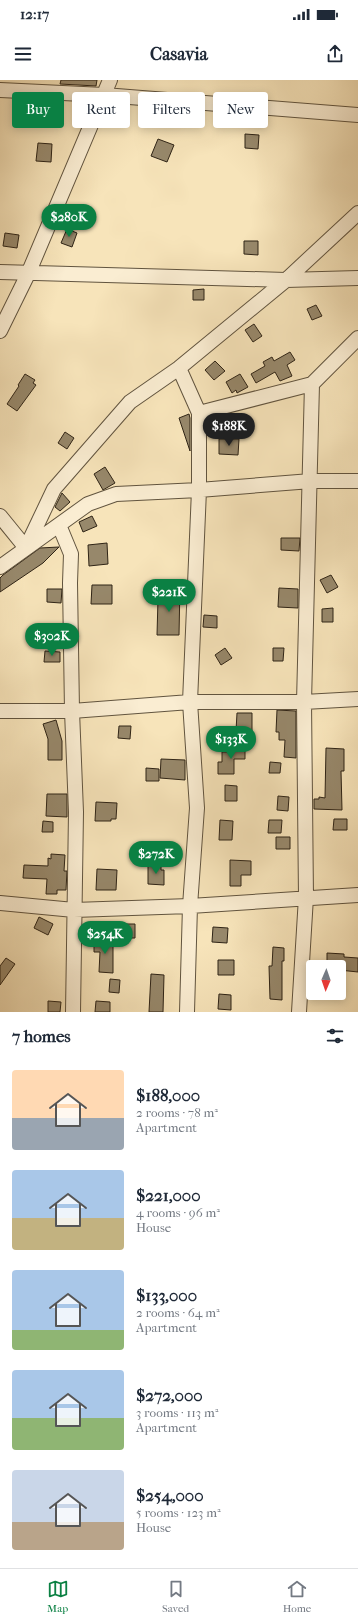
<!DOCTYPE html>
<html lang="en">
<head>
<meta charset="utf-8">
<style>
  :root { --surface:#fff; --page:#f6f6f7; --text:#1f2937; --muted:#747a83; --line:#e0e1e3; --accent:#0b8043 }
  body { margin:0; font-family:"IM FELL French Canon",serif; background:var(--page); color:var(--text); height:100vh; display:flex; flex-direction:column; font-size:15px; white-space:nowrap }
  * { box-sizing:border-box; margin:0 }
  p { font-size:13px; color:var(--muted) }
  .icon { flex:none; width:22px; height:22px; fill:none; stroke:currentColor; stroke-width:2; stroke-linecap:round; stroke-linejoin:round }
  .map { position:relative; height:932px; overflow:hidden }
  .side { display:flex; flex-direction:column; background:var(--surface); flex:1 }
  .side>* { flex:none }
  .top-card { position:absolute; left:12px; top:12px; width:334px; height:36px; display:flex; gap:8px }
  .needle { width:26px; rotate:182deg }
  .fabs { position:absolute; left:306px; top:880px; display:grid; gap:8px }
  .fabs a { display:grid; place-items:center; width:40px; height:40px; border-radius:4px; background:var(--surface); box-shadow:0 2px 10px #0003; font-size:20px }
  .price { position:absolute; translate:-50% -34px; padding:0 9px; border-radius:14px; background:var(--accent); color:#fff; font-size:13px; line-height:26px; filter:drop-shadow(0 1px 2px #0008) }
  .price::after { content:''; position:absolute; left:50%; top:24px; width:12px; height:9px; margin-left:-6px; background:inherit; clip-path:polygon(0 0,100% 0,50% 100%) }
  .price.active { background:#222; color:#fff }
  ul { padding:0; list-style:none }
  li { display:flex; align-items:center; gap:12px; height:100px; padding:0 12px }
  li span { display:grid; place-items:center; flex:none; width:112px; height:80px; border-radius:4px; color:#555 }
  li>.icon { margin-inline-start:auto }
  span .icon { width:48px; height:48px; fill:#fffc; stroke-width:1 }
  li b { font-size:17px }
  h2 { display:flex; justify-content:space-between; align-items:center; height:48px; padding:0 12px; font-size:17px }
  .pill { padding:0 14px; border-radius:4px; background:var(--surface); box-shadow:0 2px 10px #0003; font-size:14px; line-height:36px }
  .pill.active { background:var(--accent); color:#fff }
  .status { display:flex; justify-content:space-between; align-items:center; height:28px; padding:0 20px; background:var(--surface); direction:ltr }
  .status svg { height:11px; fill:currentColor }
  header { display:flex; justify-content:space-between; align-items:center; height:52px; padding:0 12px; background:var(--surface); font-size:18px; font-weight:700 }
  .menu { display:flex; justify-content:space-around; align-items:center; height:56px; border-top:1px solid var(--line); background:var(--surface); font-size:11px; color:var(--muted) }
  .menu a { display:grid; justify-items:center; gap:2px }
  .menu .active { color:var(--accent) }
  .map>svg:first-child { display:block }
</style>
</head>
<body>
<div class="status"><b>12:17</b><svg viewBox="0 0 49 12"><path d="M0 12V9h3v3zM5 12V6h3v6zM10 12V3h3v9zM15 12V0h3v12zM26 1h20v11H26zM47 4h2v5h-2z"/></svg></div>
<header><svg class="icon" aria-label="menu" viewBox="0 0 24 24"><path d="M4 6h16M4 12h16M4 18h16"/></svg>Casavia<svg class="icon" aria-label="share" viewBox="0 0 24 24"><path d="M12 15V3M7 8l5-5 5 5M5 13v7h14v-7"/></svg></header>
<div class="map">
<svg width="358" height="932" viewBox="0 0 358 932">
  <rect width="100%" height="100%" fill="#f7e4ba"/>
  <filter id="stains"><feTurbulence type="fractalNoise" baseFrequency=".005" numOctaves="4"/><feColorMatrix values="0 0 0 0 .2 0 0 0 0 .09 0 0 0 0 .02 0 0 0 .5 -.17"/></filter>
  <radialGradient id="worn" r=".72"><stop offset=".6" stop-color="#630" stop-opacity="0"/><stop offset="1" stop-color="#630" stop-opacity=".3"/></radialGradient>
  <path fill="#97886b" stroke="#2f2416" d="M61,0H97L96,6L60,4Z
    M245,54L259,55L258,69L245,68Z
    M158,59L174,65L167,82L151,76Z
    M38,63L52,64L51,82L36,81Z
    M67,149L77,153L72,167L61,163Z
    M5,153L19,155L17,168L3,166Z
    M244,161H258V175L244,174Z
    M204,209V220H193V210Z
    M316,225L322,236L312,240L307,229Z
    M254,244L262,256L253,262L245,250Z
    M290,272L295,280L287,285L292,296L280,301L275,292L256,303L251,294L265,286L263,282L272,277L274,281Z
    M215,281L225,291L214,300L205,290Z
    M25,294L35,300L33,303L36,305L17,331L7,324L19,306L18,305Z
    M240,294L248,307L237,313L236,310L232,313L226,302Z
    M189,334L190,338V371L179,338Z
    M65,352L74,358L67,369L58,363Z
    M219,359H239L238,375L219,374Z
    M105,387L115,403L103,410L94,394Z
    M62,413L70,422L60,431L55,427Z
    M92,436L97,446L83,452L79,442Z
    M281,458H300L299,471L281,470Z
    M107,463L108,484L89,486L88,465Z
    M59,467L43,483L0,512V498L3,495L40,468Z
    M331,495L338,507L327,513L320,500Z
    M92,505H112V524H91Z
    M168,505H180L179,555H157L158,519H167Z
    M279,508L298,509V528L278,527Z
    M47,509H62L61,523L47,522Z
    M333,528V542H322V529Z
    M204,535L217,536V548L203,547Z
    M225,568L232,578L221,585L215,575Z
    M273,568H284L283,581H273Z
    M45,571L60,572V582H44Z
    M277,630L296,631V678L284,677L285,660H279V652H276Z
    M237,633H252V652L236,651Z
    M56,640L62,661V680H48V659L43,644Z
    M119,646H131L130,659L118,658Z
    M229,667H245V679H234V694H218V682H222V672H229Z
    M326,668L344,669V691H341L342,730L314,729V719H319V717L325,718Z
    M161,679L185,680V700L160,698Z
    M270,682L281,683L280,693H269Z
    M146,688L159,689V701H146Z
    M225,705L237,706V721H225Z
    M47,714H67V737L46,736Z
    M278,716L289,717L288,731L277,730Z
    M96,722L117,723L116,739H111V741H95Z
    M334,739H347V750H333Z
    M220,740L233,741L232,760H219Z
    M269,740H282L281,753H268Z
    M43,741L53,742V752H42Z
    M276,757H290V769H276Z
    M51,774L65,775L64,791H67L66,810H57V814H46L47,799L23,798L24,785L48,786V778L51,779Z
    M230,780L251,781V795H241V806H230Z
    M148,784H161V790H164V805L148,804Z
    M97,789L117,790L116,810H96Z
    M39,837L53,844L48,855L34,848Z
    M123,844H135V858H122Z
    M213,847L228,848L227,863L212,862Z
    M94,859L113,860V893L99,892L100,872H94Z
    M273,867L284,868V881H282V920L270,919L269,886H272Z
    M327,873L344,874V877L358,878V892L339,890V887H327Z
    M6,878L15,884L0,905V886Z
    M218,880H234V895H218Z
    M151,894L164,895L163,932H149Z
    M110,899L120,900L119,913L109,912Z
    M219,914L231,915V930L218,929Z
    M48,921L61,922L60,932H48Z
    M96,921L110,922V932H95Z"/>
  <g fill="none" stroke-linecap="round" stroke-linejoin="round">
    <g stroke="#61543f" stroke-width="16">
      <path id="minor" d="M0,10L104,15L358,35
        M0,192L286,200L358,198
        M0,251L28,194L110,0
        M179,288L199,333V410L190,622L197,728L190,826L187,932
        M199,333L312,304L358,258
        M0,436L26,468L54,409L130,322L179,288L286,200L358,133
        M59,445L71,474L70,503L72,631L76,732L73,932
        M0,487L88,424L116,414L199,410L311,401H358
        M0,631H72L190,622H304L358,619
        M0,823L74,830L190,826L358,815
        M299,932L306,817L304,622L312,304"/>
    </g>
    <use href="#minor" stroke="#faedd2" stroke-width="14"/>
  </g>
  <rect width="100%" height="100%" filter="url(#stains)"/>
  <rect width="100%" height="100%" fill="url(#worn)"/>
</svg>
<div class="fabs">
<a><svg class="needle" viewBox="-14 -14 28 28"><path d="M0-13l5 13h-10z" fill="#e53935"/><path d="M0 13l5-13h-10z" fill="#747a83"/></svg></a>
</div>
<b class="price" style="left:69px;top:158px">$280K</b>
<b class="price active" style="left:229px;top:367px">$188K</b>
<b class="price" style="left:169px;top:533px">$221K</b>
<b class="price" style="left:52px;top:577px">$302K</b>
<b class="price" style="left:231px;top:680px">$133K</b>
<b class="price" style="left:156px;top:795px">$272K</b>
<b class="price" style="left:105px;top:875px">$254K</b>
<div class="top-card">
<a class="pill active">Buy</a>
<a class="pill">Rent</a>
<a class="pill">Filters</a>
<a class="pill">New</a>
</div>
</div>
<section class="side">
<h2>7 homes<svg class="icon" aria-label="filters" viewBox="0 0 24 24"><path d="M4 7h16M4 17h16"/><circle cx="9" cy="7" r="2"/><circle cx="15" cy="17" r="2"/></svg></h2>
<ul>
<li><span style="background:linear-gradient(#ffd9b3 60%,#9aa5b1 0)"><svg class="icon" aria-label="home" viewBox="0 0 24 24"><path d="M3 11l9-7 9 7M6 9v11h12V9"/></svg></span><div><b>$188,000</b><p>2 rooms · 78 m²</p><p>Apartment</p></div></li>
<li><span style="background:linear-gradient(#a9c7e8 60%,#c2b280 0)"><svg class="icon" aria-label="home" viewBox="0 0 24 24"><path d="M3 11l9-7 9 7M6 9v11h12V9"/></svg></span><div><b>$221,000</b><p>4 rooms · 96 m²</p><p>House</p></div></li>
<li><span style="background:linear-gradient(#a9c7e8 75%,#8fb573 0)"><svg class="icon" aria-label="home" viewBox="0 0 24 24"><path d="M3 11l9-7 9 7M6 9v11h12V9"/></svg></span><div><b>$133,000</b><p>2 rooms · 64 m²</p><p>Apartment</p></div></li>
<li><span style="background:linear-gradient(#a9c7e8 60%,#8fb573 0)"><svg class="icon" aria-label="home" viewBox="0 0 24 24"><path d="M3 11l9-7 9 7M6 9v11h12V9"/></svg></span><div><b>$272,000</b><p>3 rooms · 113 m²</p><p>Apartment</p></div></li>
<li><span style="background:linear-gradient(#c9d6e8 65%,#b9a48a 0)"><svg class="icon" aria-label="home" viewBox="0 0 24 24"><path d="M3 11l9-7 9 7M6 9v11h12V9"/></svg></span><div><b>$254,000</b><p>5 rooms · 123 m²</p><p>House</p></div></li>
</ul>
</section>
<nav class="menu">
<a class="active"><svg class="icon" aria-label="map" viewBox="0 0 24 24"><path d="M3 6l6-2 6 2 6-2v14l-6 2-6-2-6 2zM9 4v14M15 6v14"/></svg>Map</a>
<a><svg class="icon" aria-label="saved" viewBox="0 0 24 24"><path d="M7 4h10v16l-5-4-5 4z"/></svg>Saved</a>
<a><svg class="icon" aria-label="home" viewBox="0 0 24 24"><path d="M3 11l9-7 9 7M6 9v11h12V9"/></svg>Home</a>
</nav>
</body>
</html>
